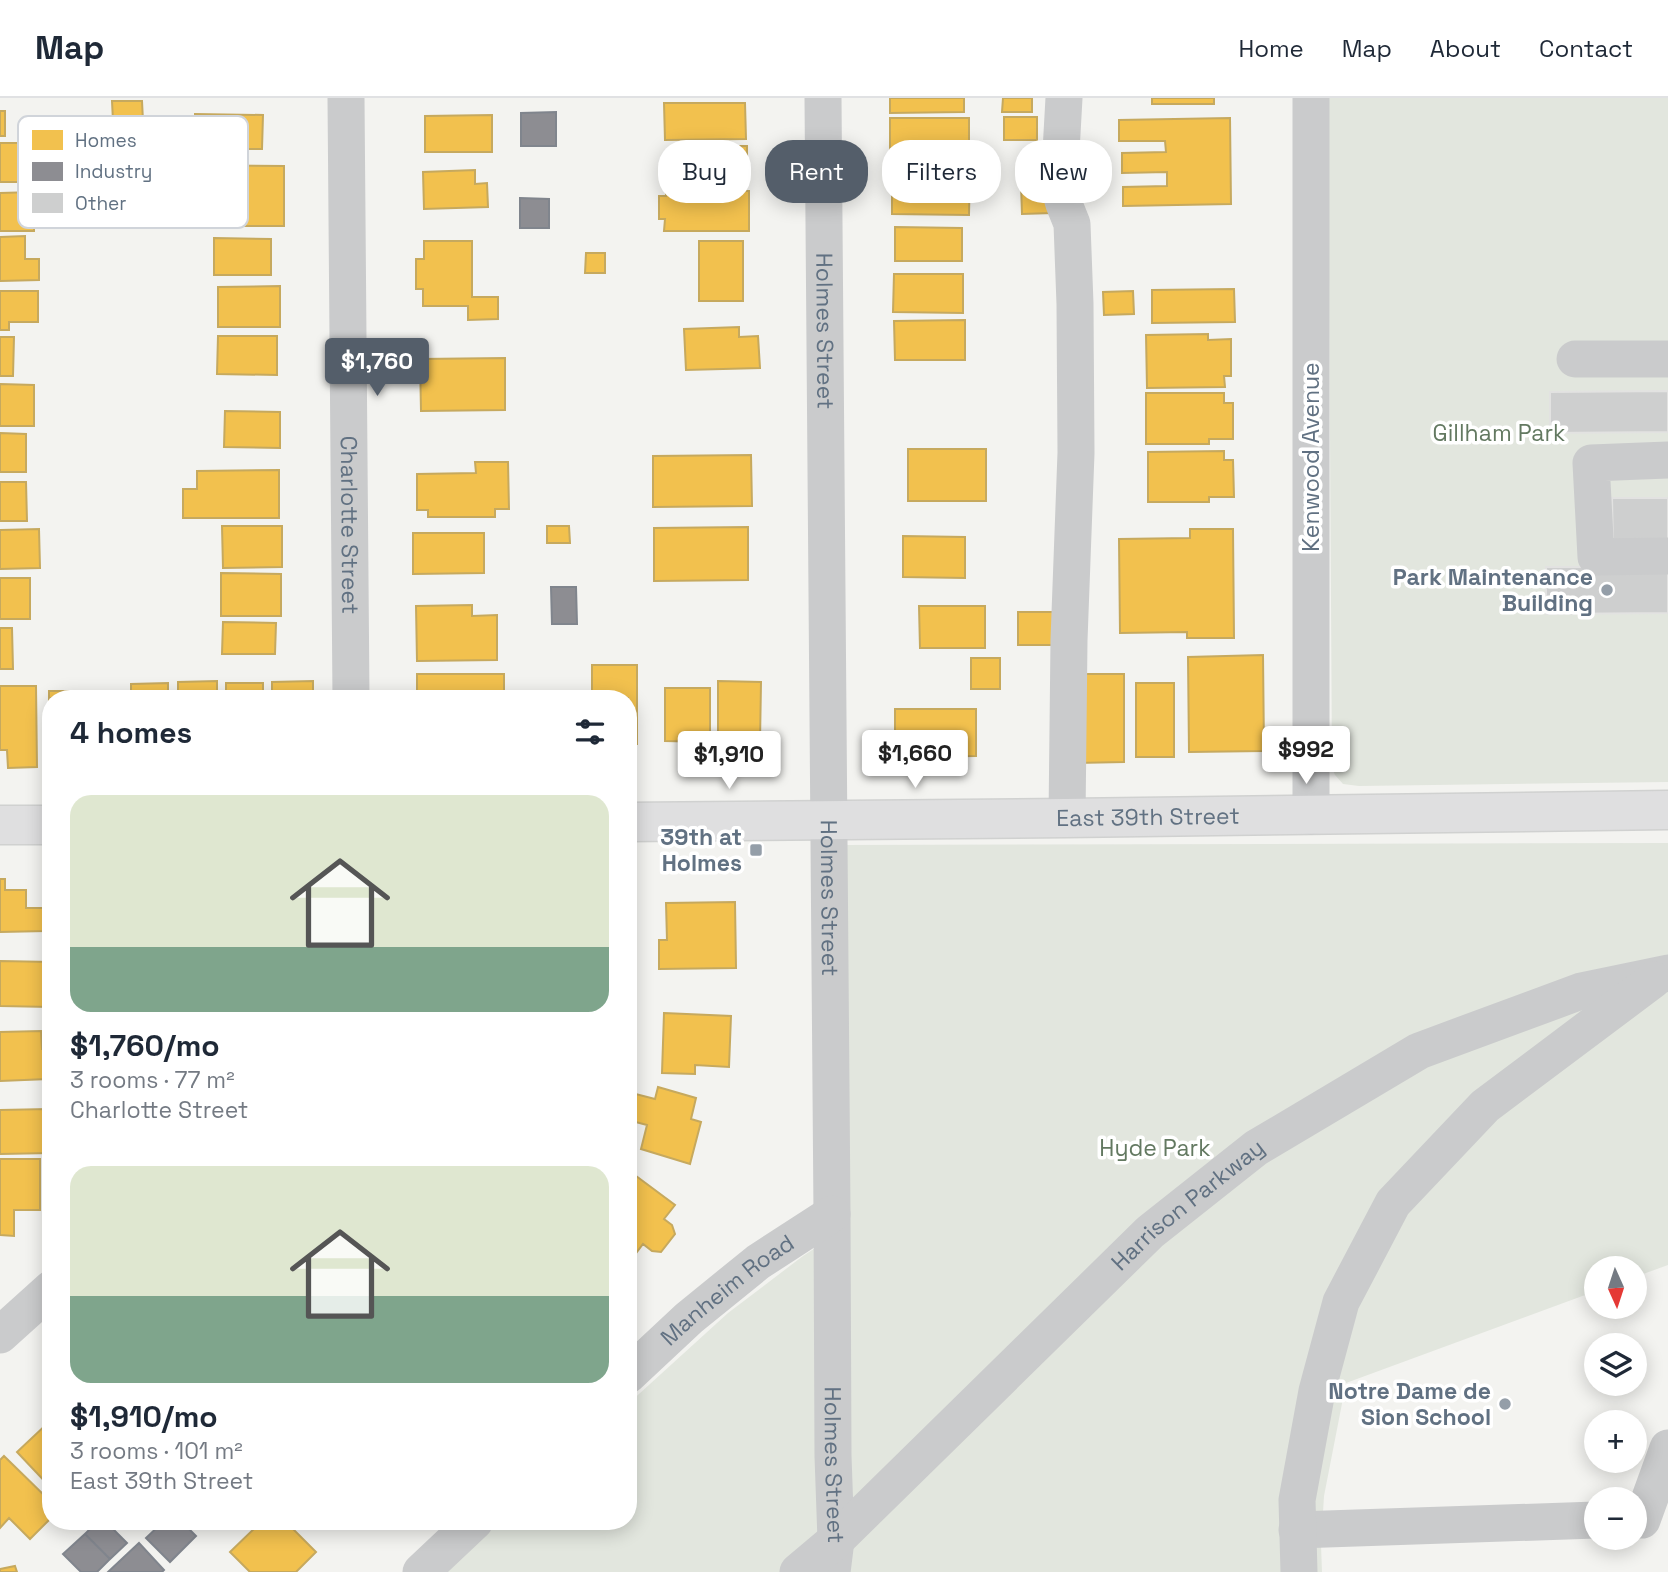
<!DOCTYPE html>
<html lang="en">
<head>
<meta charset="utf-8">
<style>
  :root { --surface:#fff; --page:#f2f2f3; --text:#1f2937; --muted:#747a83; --line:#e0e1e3; --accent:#545e6a }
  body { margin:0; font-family:"Space Grotesk",sans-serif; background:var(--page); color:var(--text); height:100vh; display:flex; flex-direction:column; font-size:26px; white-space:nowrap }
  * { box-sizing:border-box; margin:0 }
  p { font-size:23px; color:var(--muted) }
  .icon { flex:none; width:38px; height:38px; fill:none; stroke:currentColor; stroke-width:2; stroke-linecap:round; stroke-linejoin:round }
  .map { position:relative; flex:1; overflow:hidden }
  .panel { position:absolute; left:42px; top:592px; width:595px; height:840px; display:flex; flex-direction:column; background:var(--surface); border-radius:28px; box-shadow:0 4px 18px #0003 }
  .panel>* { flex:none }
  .guide { position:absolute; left:658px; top:42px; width:665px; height:63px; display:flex; gap:14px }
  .needle { width:46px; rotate:177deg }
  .controls { position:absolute; left:1584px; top:1158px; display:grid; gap:14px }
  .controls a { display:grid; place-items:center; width:63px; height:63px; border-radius:50%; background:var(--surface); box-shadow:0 4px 18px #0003; font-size:35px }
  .price { position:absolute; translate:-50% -60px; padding:0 16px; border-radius:7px; background:#fff; color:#222; font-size:23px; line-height:46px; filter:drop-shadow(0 2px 4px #0008) }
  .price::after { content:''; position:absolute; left:50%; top:42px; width:21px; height:16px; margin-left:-10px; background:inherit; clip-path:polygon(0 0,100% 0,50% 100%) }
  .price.current { background:var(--accent); color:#fff }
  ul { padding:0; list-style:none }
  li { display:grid; align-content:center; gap:14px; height:371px; padding:0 28px }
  li span { display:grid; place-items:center; height:217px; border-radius:21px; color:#555 }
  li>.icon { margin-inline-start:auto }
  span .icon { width:126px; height:126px; fill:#fffc; stroke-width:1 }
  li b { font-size:30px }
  h2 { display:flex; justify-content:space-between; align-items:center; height:84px; padding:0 28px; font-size:30px }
  .pill { padding:0 24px; border-radius:28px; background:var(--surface); box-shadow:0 4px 18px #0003; font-size:24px; line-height:63px }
  .pill.current { background:var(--accent); color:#fff }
  header { display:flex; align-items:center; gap:42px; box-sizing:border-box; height:98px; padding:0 35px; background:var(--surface); border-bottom:2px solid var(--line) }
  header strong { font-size:33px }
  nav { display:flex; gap:38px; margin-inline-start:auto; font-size:24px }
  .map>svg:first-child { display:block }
</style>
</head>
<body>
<header>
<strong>Map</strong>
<nav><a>Home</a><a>Map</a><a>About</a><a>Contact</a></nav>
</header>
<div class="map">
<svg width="1668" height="1474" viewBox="0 0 1668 1474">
  <rect width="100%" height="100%" fill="#f3f3f0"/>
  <path fill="#e2e6de" d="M1328,0H1668V684L1359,688L1343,686L1335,677L1332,670Z
    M1668,745V1167L1635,1179L1634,1171H1596V1193L1346,1285L1324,1398L1321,1447L1322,1474H445L501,1423H628V1306L728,1215L803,1158L850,1127L845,747Z"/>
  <path fill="#f2c14e" stroke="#c6a95e" stroke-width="2" d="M890,0H964V14L890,15Z
    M1003,0H1032V14H1002Z
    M1152,0H1214V6H1152Z
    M112,3H142L143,23H113Z
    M664,5H745L746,41L665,42Z
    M0,13H5V38H0Z
    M195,16L263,17L262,51H195Z
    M492,17V54H425V18Z
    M1004,19H1037V42H1004Z
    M890,20H969V58H890Z
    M1230,20L1231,106L1123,108V89L1167,88V74L1122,75V55L1166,54L1165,43H1119V22Z
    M0,45H22V84H0Z
    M672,48H747V85L671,86Z
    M908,66L970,67L969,117L892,116V81H908Z
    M150,67L284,68V128H150Z
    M475,72V86L487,85L488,109L424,111L423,74Z
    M1051,85L1052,115L1022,116L1021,86Z
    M666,93H749V133H664L665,121H659V98H666Z
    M34,94V133H0V95Z
    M895,129L962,130V163H895Z
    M25,138V161H39V182L0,183V139Z
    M214,140L271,141V177H214Z
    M424,143H472V199H498V221L468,222V208H423V191H416V161H424Z
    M699,143H743V203H699Z
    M586,155H605V175H585Z
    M894,176H963V215L893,214Z
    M280,188V229H218V189Z
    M1234,191L1235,224L1152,225V192Z
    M0,193H38V224H9V232H0Z
    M1133,193L1134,216L1104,217L1103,194Z
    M965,222V262H895L894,223Z
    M739,229V239L758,238L760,270L686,272L684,231Z
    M1208,236V242L1231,241V278H1224L1225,289L1147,290L1146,237Z
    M218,238H277V277L217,276Z
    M0,239H14L13,278H0Z
    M505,260V312L421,313L420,261Z
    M0,286L34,287V328H0Z
    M1146,295H1224V305H1233V341H1209V346H1146Z
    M225,313L280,314V350L224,349Z
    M0,335L26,336V374H0Z
    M908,351H986V403H908Z
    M1224,353V362H1233L1234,399H1209V404H1148V354Z
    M751,357L752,408L653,409V358Z
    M475,364H508L509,411H495V419H428V412H417V376L476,375Z
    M279,372V420H183V391H197V373Z
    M0,384H26L27,423H0Z
    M222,428H282V469L223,470Z
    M547,428H569L570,445H547Z
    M748,429V482L654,483V430Z
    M39,431L40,470L0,471V432Z
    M1190,431H1233L1234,540H1187V534L1120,535L1119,441L1190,440Z
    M413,435H484V475L413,476Z
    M903,438L965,439V480L903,479Z
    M221,475L281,476V518H221Z
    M0,480H30V521H0Z
    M472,507V518L497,517V562L417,563L416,508Z
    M919,508H985V550H920Z
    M1018,514H1055V547H1018Z
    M223,524L276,525L275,556H222Z
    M0,530H12L13,571H0Z
    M1263,557L1264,653L1189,654L1188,559Z
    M971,560H1000V591H971Z
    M592,567H637V646H628V600H592Z
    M417,576H504V600H417Z
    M1076,576H1124V664L1076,665Z
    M217,583V600H178V584Z
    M313,583V600H272V584Z
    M718,583L761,584L760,644L718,643Z
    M168,585V600H131V586Z
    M226,585H263V600H226Z
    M1136,585H1174V659H1136Z
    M0,588H36L37,669L8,670L7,652H0Z
    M665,590H710V644L665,643Z
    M49,593H99V600H51V669H49Z
    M895,611H976V658L895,659Z
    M0,781H5V792H26V810H46V833L0,834Z
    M735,804L736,870L659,871V842H667L666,805Z
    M0,863L51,864V909L0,908Z
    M664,915L731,918L729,969L695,967V976L662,975Z
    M41,933L42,951H47L48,981L0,983V934Z
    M658,989L696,1000L691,1021L701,1024L690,1066L641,1051L647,1027L628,1022V994L655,1001Z
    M49,1011L51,1013V1055L0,1056V1012Z
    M0,1061H40V1112H14V1138L0,1137Z
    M628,1072L675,1107L664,1121L672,1127L675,1136L661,1154L652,1153L643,1146L634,1158L628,1154Z
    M51,1322V1390L17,1354Z
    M4,1358L51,1404V1420L30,1441L9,1420L0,1430V1362Z
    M262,1423H285L316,1454L296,1474H250L230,1454Z
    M15,1468L17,1474H0V1471Z"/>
  <path fill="#8d8d92" stroke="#80858d" stroke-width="2" d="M556,14V48H521V15Z
    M520,100L549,101V130H520Z
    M551,489H576L577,526H552Z
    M98,1423H105L127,1445L110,1461L85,1436Z
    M164,1423H181L196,1438L170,1464L146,1440Z
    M85,1436L110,1461L97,1474H81L63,1456Z
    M139,1445L164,1472L162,1474H108Z"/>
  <path fill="#cecfcf" stroke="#e2e2e1" stroke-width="2" d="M1668,293V334L1550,335V294Z
    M1612,400H1668V448H1613Z
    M1546,469H1668V515L1546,516Z"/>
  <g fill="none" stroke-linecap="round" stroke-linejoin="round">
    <g stroke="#d0d1d0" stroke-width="41">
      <g id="major">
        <path id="s5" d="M628,724L1066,720L1668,712"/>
        <path d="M0,727H51"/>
      </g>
    </g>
    <g stroke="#cacbcc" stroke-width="37">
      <path id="s1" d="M346,0L351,600"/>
      <path id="s2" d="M823,0L832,1116L833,1358L836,1442L832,1474"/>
      <path d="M1064,0L1059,89L1064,106L1072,126L1075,206L1076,355L1069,542L1067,720"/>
      <path d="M1575,261H1668"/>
      <path d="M1668,362L1591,365L1596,459L1668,458"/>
      <path d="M1311,718V0"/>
      <path d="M0,1237L51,1191"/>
      <path id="s3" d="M628,1277L689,1220L758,1164L832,1116"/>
      <path d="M1634,1422H1642L1668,1350"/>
      <path d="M1297,1432L1596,1422"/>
      <path d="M421,1474L475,1423"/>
      <path id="s4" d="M798,1474L836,1442L1150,1134L1256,1050L1419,953L1581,893L1668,875"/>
      <path d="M1299,1474L1297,1402L1317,1293L1341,1204L1393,1105L1485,1008L1653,882"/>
    </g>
    <use href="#major" stroke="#dfdfe0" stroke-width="38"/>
  </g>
  <g fill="#949ea8" stroke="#fff" stroke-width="2.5">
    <circle cx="1607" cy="492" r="7"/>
    <rect x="749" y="745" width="14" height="14" rx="3.5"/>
    <circle cx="1505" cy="1306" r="7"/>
  </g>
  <g text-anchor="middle" stroke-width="7" stroke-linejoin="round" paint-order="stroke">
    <g font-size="23" fill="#617182" stroke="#fff">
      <text dy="8" stroke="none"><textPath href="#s2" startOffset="233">Holmes Street</textPath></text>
      <text transform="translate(1311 359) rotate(-90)" y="8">Kenwood Avenue</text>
      <text dy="8" stroke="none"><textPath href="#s1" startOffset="427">Charlotte Street</textPath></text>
      <text dy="8" stroke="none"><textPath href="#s5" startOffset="520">East 39th Street</textPath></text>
      <text dy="8" stroke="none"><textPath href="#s2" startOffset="800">Holmes Street</textPath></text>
      <text dy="8" stroke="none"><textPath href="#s4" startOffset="536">Harrison Parkway</textPath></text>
      <text dy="8" stroke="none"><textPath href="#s3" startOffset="131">Manheim Road</textPath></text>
      <text dy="8" stroke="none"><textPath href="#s2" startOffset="1367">Holmes Street</textPath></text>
    </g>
    <g font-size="23" fill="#637961" stroke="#fff">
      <text x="1499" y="343">Gillham Park</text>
      <text x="1155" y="1058">Hyde Park</text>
    </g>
    <g font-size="23" font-weight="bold" fill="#617182" stroke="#fff" text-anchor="end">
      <text x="1593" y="487">Park Maintenance<tspan x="1593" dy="26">Building</tspan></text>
      <text x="742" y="747">39th at<tspan x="742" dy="26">Holmes</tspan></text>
      <text x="1491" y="1301">Notre Dame de<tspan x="1491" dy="26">Sion School</tspan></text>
    </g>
  </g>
  <rect x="18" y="18" width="230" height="112" rx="10" fill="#fff" stroke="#d0d4da" stroke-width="2"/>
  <rect x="32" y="32" width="31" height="20" fill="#f2c14e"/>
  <rect x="32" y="64" width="31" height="19" fill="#8d8d92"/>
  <rect x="32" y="95" width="31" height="20" fill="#cecfcf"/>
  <g font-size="19" fill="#617182">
    <text x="75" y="49">Homes</text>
    <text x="75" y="80">Industry</text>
    <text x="75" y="112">Other</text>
  </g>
</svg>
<div class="controls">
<a><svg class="needle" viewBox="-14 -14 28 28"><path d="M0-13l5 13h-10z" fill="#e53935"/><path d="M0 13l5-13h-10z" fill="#747a83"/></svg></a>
<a><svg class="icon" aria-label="layers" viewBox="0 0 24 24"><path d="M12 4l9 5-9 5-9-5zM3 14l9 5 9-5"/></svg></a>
<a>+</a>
<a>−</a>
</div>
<b class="price current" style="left:377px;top:300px">$1,760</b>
<b class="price" style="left:1306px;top:688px">$992</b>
<b class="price" style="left:915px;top:692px">$1,660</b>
<b class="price" style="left:729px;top:693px">$1,910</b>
<div class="guide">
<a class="pill">Buy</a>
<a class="pill current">Rent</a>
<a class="pill">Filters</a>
<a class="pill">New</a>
</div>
<section class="panel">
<h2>4 homes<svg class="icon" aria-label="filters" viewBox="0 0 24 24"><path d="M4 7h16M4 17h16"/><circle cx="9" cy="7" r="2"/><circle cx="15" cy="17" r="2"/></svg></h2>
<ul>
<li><span style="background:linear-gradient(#dfe7d0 70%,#7fa58c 0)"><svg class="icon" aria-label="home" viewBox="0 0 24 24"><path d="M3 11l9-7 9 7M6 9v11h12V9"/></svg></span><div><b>$1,760/mo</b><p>3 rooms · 77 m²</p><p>Charlotte Street</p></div></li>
<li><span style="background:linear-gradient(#dfe7d0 60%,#7fa58c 0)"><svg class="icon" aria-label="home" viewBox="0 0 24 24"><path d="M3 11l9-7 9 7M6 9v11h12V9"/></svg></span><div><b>$1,910/mo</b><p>3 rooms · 101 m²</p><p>East 39th Street</p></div></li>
</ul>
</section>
</div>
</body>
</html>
